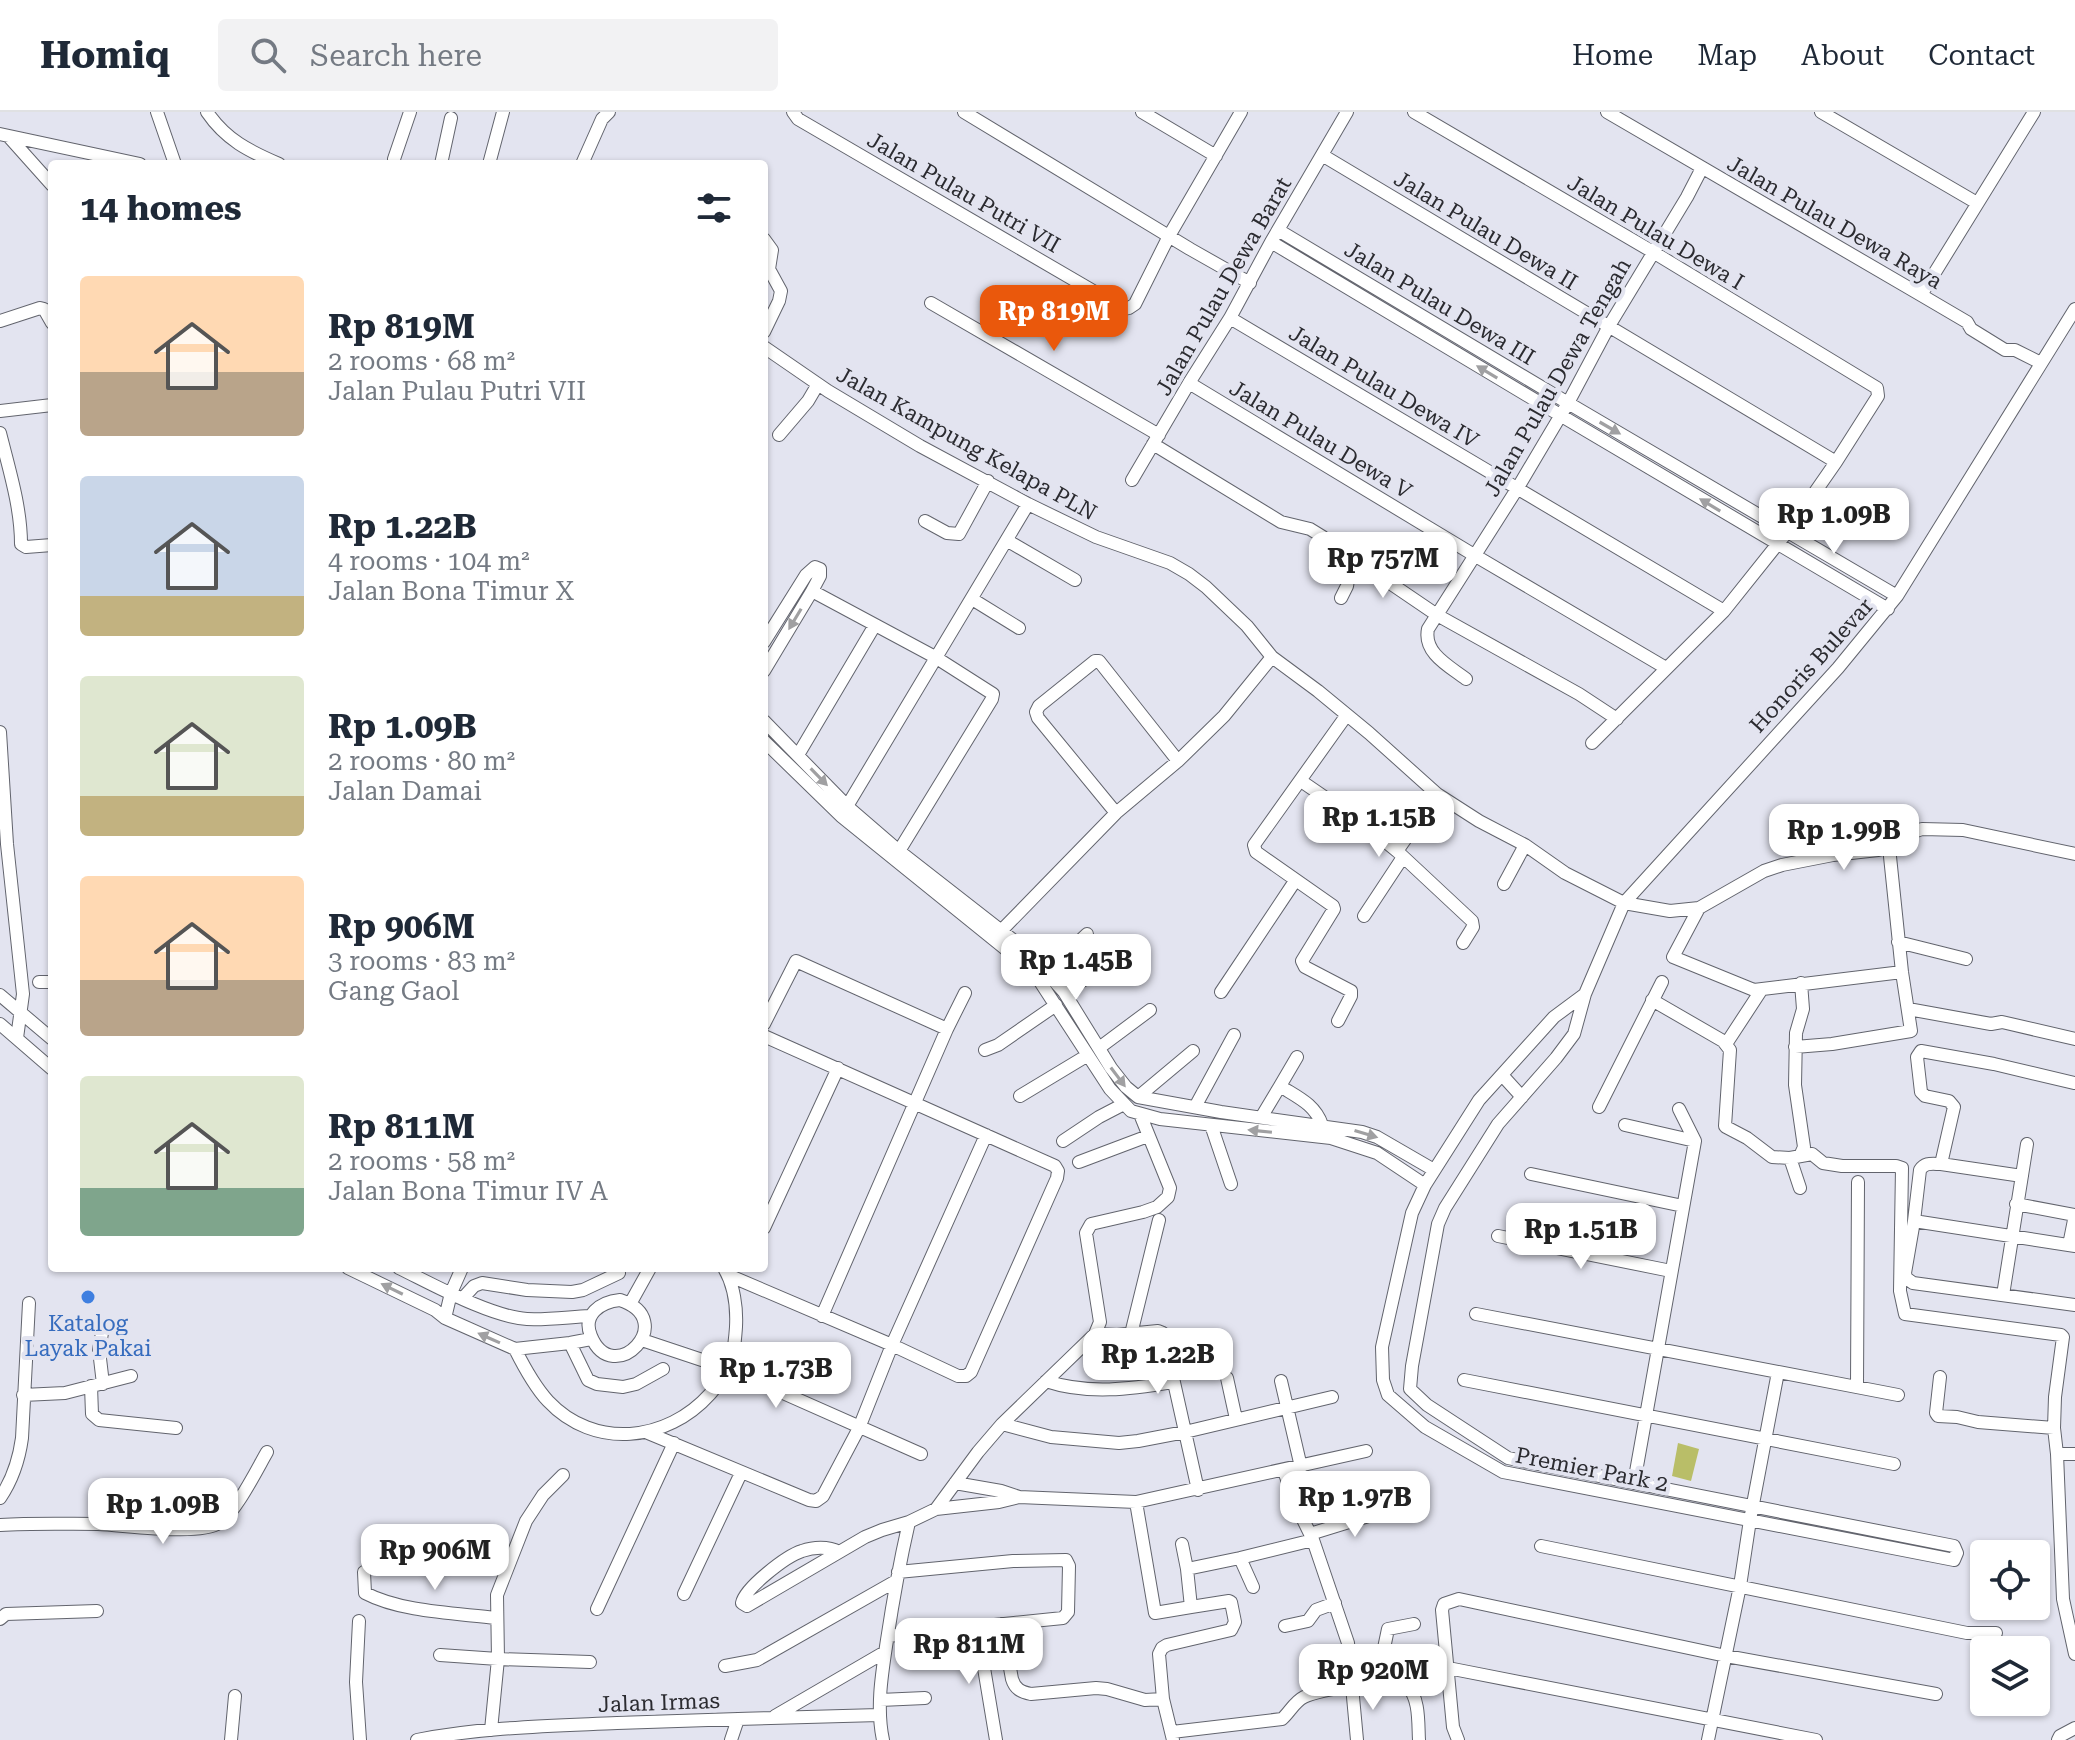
<!DOCTYPE html>
<html lang="en">
<head>
<meta charset="utf-8">
<style>
  :root { --surface:#fff; --page:#f2f2f3; --text:#1f2937; --muted:#747a83; --line:#e0e1e3; --accent:#ea580c }
  body { margin:0; font-family:"Roboto Serif",serif; background:var(--page); color:var(--text); height:100vh; display:flex; flex-direction:column; font-size:30px; white-space:nowrap }
  * { box-sizing:border-box; margin:0 }
  p { font-size:26px; color:var(--muted) }
  .icon { flex:none; width:44px; height:44px; fill:none; stroke:currentColor; stroke-width:2; stroke-linecap:round; stroke-linejoin:round }
  .map { position:relative; flex:1; overflow:hidden }
  .drawer { position:absolute; left:48px; top:48px; width:720px; height:1112px; display:flex; flex-direction:column; background:var(--surface); border-radius:8px; box-shadow:0 2px 6px #0004 }
  .drawer>* { flex:none }
  .fabs { position:absolute; left:1970px; top:1428px; display:grid; gap:16px }
  .fabs a { display:grid; place-items:center; width:80px; height:80px; border-radius:8px; background:var(--surface); box-shadow:0 2px 6px #0004; font-size:40px }
  .price { position:absolute; translate:-50% -68px; padding:0 18px; border-radius:16px; background:#fff; color:#222; font-size:26px; line-height:52px; filter:drop-shadow(0 2px 4px #0008) }
  .price::after { content:''; position:absolute; left:50%; top:48px; width:24px; height:18px; margin-left:-12px; background:inherit; clip-path:polygon(0 0,100% 0,50% 100%) }
  .price.active { background:var(--accent); color:#fff }
  ul { padding:0; list-style:none }
  li { display:flex; align-items:center; gap:24px; height:200px; padding:0 32px }
  li span { display:grid; place-items:center; flex:none; width:224px; height:160px; border-radius:8px; color:#555 }
  li>.icon { margin-inline-start:auto }
  span .icon { width:96px; height:96px; fill:#fffc; stroke-width:1 }
  li b { font-size:34px }
  h2 { display:flex; justify-content:space-between; align-items:center; height:96px; padding:0 32px; font-size:34px }
  header { display:flex; align-items:center; gap:48px; box-sizing:border-box; height:112px; padding:0 40px; background:var(--surface); border-bottom:2px solid var(--line) }
  header strong { font-size:38px }
  nav { display:flex; gap:44px; margin-inline-start:auto; font-size:28px }
  .search { width:560px; height:72px; background:var(--page); display:flex; align-items:center; gap:20px; box-sizing:border-box; padding:0 28px; border-radius:8px; color:var(--muted); font-size:30px }
  .map>svg:first-child { display:block }
</style>
</head>
<body>
<header>
<strong>Homiq</strong>
<div class="search"><svg class="icon" aria-label="search" viewBox="0 0 24 24"><circle cx="10" cy="10" r="6"/><path d="M15 15l6 6"/></svg>Search here</div>
<nav><a>Home</a><a>Map</a><a>About</a><a>Contact</a></nav>
</header>
<div class="map">
<svg width="2075" height="1628" viewBox="0 0 2075 1628">
  <rect width="100%" height="100%" fill="#e3e4f0"/>
  <path fill="#b9be68" d="M1678,1331L1699,1337L1691,1369L1672,1364Z"/>
  <g fill="none" stroke-linecap="round" stroke-linejoin="round">
    <g stroke="#62646d" stroke-width="14">
      <path id="minor" d="M157,0L175,52
        M207,0C226,28 249,39 279,52
        M793,0L798,7L1124,197L1129,196L1135,192L1169,124L1241,0
        M964,0L1190,137L1250,171
        M1142,0L1216,44
        M1414,0L1653,140L1877,276L1878,284L1836,350L1788,419L1724,499L1592,631
        M1607,0L1921,183L1967,210L1971,217L2005,238H2015L2041,251
        M1821,0L1977,91
        M0,22L140,52
        M10,26L52,73
        M1322,43L1836,350
        M395,52L394,47L410,0
        M441,52L451,6
        M489,52L503,0
        M582,52L602,7L609,0
        M1278,118L1568,291L1897,484
        M764,127L772,138L769,157L781,179L779,189L764,220
        M1271,130L1560,303L1888,497
        M1921,183L2034,0
        M931,191L1159,323
        M1230,206L1724,499
        M0,209L40,196L44,197L52,211
        M764,235L828,279L920,334L1028,392L1096,425L1170,451L1189,462L1206,475L1247,514L1272,545L1318,579L1369,621L1437,682L1479,709L1525,733L1565,761L1624,791L1670,799L1699,796L1764,759L1782,753L1833,743L1878,738L1889,735L1902,724L1922,717L1963,718L2075,742
        M1189,271L1474,443L1666,556
        M0,299L52,293
        M0,321C9,357 21,395 21,432L26,435L52,433
        M779,323L808,289L818,272
        M1153,332L1281,410L1310,417L1323,425
        M1132,368L1189,271L1230,206L1271,130L1347,0
        M925,409L947,421L959,422L988,369
        M1008,429L1075,468
        M1344,447L1387,469L1437,503L1579,582L1617,607
        M812,479L935,545L993,582L992,587L899,739
        M1341,486L1347,474L1351,450
        M972,487L1019,516
        M764,530L806,463L815,455L820,457V464L812,479L764,559
        M1466,567C1449,554 1423,541 1428,517L1517,377L1568,291L1609,214L1687,85L1702,56
        M764,609L848,695L899,739L1026,838L1064,880L1111,956L1126,975L1138,985L1221,1000L1362,1020L1377,1025L1434,1058
        M0,620L7,732L23,882L17,926
        M764,629L841,704L1018,847L1039,868L1110,977L1131,999L1160,1007L1331,1026L1377,1041L1425,1073
        M798,643L875,513
        M1301,669L1365,713L1397,739L1472,809L1473,815L1463,831
        M843,701L1028,392
        M1116,701L1038,606L1036,600L1039,594L1095,549H1099L1178,649
        M1397,739L1437,682
        M1504,772L1525,733
        M1699,796L1673,845L1754,878L1902,860
        M1364,804L1403,745
        M998,822L1116,701L1178,649L1224,604L1272,545
        M1898,830L1966,847
        M1047,860L1087,822
        M39,870H52
        M1064,880L1122,844
        M1221,880L1295,769
        M1585,882L1574,922L1556,946L1498,1012L1445,1096L1438,1112L1412,1254L1410,1277L1427,1293L1508,1346L1954,1434L1957,1441L1954,1448L1503,1360L1425,1315L1388,1283L1383,1268L1382,1235L1412,1101L1425,1073L1479,988L1554,905Z
        M1585,882L1624,791L1838,556L1897,484L2075,197
        M0,883L52,927
        M1652,888L1723,929L1730,938L1725,1014L1726,1015L1747,1026L1772,1045L1790,1046L1812,1042L1823,1051L1842,1054H1896L1902,1056L1900,1179L1905,1202L2061,1223L2063,1225L2055,1285L2054,1316L2057,1342L2063,1487L2075,1542
        M1908,897L1991,912L2002,910L2075,927
        M1338,909L1351,884V879L1305,855L1302,849L1334,797L1333,794L1256,740L1254,733L1346,604
        M0,912L52,957
        M764,912L796,849L947,917
        M1726,932L1762,877
        M1795,935L1832,932L1911,919L1902,860L1889,735
        M1099,936L1150,898
        M985,938L998,933L1056,893
        M1297,945L1280,974C1297,985 1315,992 1322,1013
        M1502,963L1522,985
        M1020,984L1088,943
        M1138,985L1193,939
        M1195,995L1234,923
        M1599,995L1662,870
        M1262,1004L1280,974
        M1211,1013L1231,1072
        M1625,1013L1695,1029
        M1063,1029L1099,1005L1124,992
        M1800,1044L1804,1035L1795,973L1796,921L1803,897L1801,871
        M1790,1046L1800,1076
        M1079,1050L1148,1024
        M1941,1052L1954,995L1949,989L1925,984L1921,980L1917,945L1921,939L1994,952L2074,971
        M1531,1062L1683,1094
        M2022,1064L1941,1052C1932,1052 1925,1050 1920,1058L1914,1109L1905,1161L1906,1166L1913,1171L2075,1193
        M2016,1092L2075,1103
        M1914,1109L2075,1134
        M764,1116L838,956
        M1498,1124L1671,1159
        M2069,1133L2075,1103
        M348,1156L435,1198L445,1206L515,1237L570,1231L591,1227
        M399,1156C432,1172 491,1205 527,1207C547,1208 569,1205 589,1204
        M728,1163L892,1233L958,1264H966L971,1260L1057,1066L1058,1059L1055,1054L764,924
        M2003,1183L2027,1032
        M463,1186L474,1174L482,1171L527,1178L572,1180L583,1178L619,1161
        M620,1188C681,1208 613,1278 591,1224C582,1203 600,1190 620,1188Z
        M630,1192L650,1156
        M1476,1202L1898,1283
        M822,1204L947,917L965,881
        M445,1206L451,1181L462,1156
        M102,1221L99,1238L103,1272
        M1095,1222L1117,1223L1158,1219L1163,1221L1198,1378
        M1131,1222L1159,1108
        M642,1228L729,1257L921,1342
        M570,1231L588,1268L597,1272L623,1275L636,1272L663,1257
        M515,1237C524,1255 534,1274 548,1289C594,1338 667,1330 710,1282C716,1275 724,1266 728,1257C734,1245 735,1228 736,1215C737,1196 734,1173 724,1156
        M1940,1265L1936,1301L1938,1304L1957,1305L1978,1310L2054,1316
        M1227,1266L1236,1307
        M1464,1268L1894,1352
        M1046,1269C1088,1283 1131,1277 1173,1270
        M1281,1269L1301,1355
        M91,1274L92,1302L99,1308L176,1316
        M1857,1275L1858,1070
        M23,1283L65,1281L131,1264
        M1002,1312L1051,1325L1119,1331L1138,1329L1185,1320L1332,1285
        M648,1321L809,1388L816,1389L823,1384L859,1316L892,1233L986,1023
        M2057,1342H2075
        M1284,1359L1296,1393L1313,1428L1348,1531L1357,1628
        M955,1371L1001,1379L1019,1385L1136,1390L1366,1339
        M1634,1371L1695,1029L1679,997
        M0,1386C13,1367 19,1348 22,1326L29,1191
        M1136,1390L1155,1501L1191,1495
        M936,1397L999,1390L1019,1385
        M0,1413C33,1411 65,1412 98,1412C125,1413 199,1424 219,1411C236,1400 256,1359 267,1340
        M1310,1422L1388,1398
        M1541,1434L1967,1521H1996
        M839,1440C828,1434 813,1435 802,1439C786,1444 745,1476 742,1491L747,1494L865,1425L882,1418L909,1410
        M1240,1446L1253,1475
        M1187,1457L1240,1446L1313,1428
        M364,1460L365,1481C401,1500 455,1501 496,1506
        M684,1482L741,1361
        M597,1497L674,1331
        M0,1507L6,1502L97,1499
        M359,1509L356,1570L360,1628
        M1002,1512L1012,1567C1015,1577 1021,1580 1031,1582L1096,1576L1107,1577L1145,1588L1163,1587
        M977,1514L996,1628
        M1285,1514L1308,1509L1316,1498L1335,1491
        M888,1524L1063,1506L1068,1500L1069,1454L1066,1448L1013,1449L898,1460
        M440,1543L498,1547L590,1550
        M725,1554L757,1548L896,1469
        M1448,1556L1816,1628
        M1373,1572V1553L1383,1541L1388,1517L1414,1512
        M880,1588L925,1586
        M775,1604L885,1540
        M491,1618L498,1547L497,1483L526,1409L543,1383L563,1363
        M1172,1620L1282,1607C1290,1600 1294,1590 1304,1585C1318,1578 1395,1563 1407,1574C1420,1586 1418,1612 1419,1628
        M231,1628L235,1584
        M417,1628C483,1615 550,1614 617,1611C704,1608 792,1605 879,1603
        M731,1628L738,1607
        M883,1628C876,1595 882,1561 887,1528C893,1488 900,1449 909,1410L936,1397L978,1340L1002,1312L1095,1222L1100,1210L1086,1121L1091,1112L1143,1100L1157,1095L1168,1085L1170,1076L1140,1002
        M1173,1628L1163,1587L1159,1542L1162,1536L1167,1533L1231,1518L1235,1510L1231,1490L1229,1489L1191,1495L1187,1457L1182,1432
        M1458,1628L1453,1615L1442,1498L1444,1492L1459,1487L1726,1544L1936,1582
        M1708,1628L1740,1474L1750,1408L1778,1260
        M2058,1628L2060,1624L2075,1616"/>
    </g>
    <use href="#minor" stroke="#fff" stroke-width="12"/>
  </g>
  <defs><path id="oneway-solid" d="M-6-.8H1V-3.2L6.5 0L1 3.2V.8H-6Z" transform="scale(2)"/></defs>
  <g fill="#a0a0a2">
    <use href="#oneway-solid" transform="translate(1487 260) rotate(-149)"/>
    <use href="#oneway-solid" transform="translate(1610 316) rotate(30)"/>
    <use href="#oneway-solid" transform="translate(1710 393) rotate(-149)"/>
    <use href="#oneway-solid" transform="translate(795 507) rotate(121)"/>
    <use href="#oneway-solid" transform="translate(819 665) rotate(46)"/>
    <use href="#oneway-solid" transform="translate(1118 965) rotate(53)"/>
    <use href="#oneway-solid" transform="translate(1260 1019) rotate(-174)"/>
    <use href="#oneway-solid" transform="translate(1366 1022) rotate(17)"/>
    <use href="#oneway-solid" transform="translate(392 1177) rotate(-154)"/>
    <use href="#oneway-solid" transform="translate(489 1226) rotate(-156)"/>
  </g>
  <circle fill="#3f7fe0" stroke="#e3e4f0" stroke-width="3" cx="88" cy="1185" r="8"/>
  <g text-anchor="middle" stroke-width="8" stroke-linejoin="round" paint-order="stroke">
    <g font-size="22" fill="#2b2b30" stroke="#e3e4f0">
      <text transform="translate(964 80) rotate(30)" y="8">Jalan Pulau Putri VII</text>
      <text transform="translate(1835 110) rotate(30)" y="8">Jalan Pulau Dewa Raya</text>
      <text transform="translate(1486 118) rotate(31)" y="8">Jalan Pulau Dewa II</text>
      <text transform="translate(1656 120) rotate(31)" y="8">Jalan Pulau Dewa I</text>
      <text transform="translate(1223 174) rotate(-60)" y="8">Jalan Pulau Dewa Barat</text>
      <text transform="translate(1440 191) rotate(31)" y="8">Jalan Pulau Dewa III</text>
      <text transform="translate(1557 265) rotate(-60)" y="8">Jalan Pulau Dewa Tengah</text>
      <text transform="translate(1384 274) rotate(31)" y="8">Jalan Pulau Dewa IV</text>
      <text transform="translate(1321 327) rotate(31)" y="8">Jalan Pulau Dewa V</text>
      <text transform="translate(967 331) rotate(29)" y="8">Jalan Kampung Kelapa PLN</text>
      <text transform="translate(1811 553) rotate(-48)" y="8">Honoris Bulevar</text>
      <text transform="translate(1592 1357) rotate(11)" y="8">Premier Park 2</text>
      <text transform="translate(659 1590) rotate(-2)" y="8">Jalan Irmas</text>
    </g>
    <g font-size="22" fill="#366cbe" stroke="#e3e4f0">
      <text x="88" y="1219">Katalog<tspan x="88" dy="25">Layak Pakai</tspan></text>
    </g>
  </g>
</svg>
<div class="fabs">
<a><svg class="icon" aria-label="locate" viewBox="0 0 24 24"><circle cx="12" cy="12" r="6"/><path d="M12 2v4M12 18v4M2 12h4M18 12h4"/></svg></a>
<a><svg class="icon" aria-label="layers" viewBox="0 0 24 24"><path d="M12 4l9 5-9 5-9-5zM3 14l9 5 9-5"/></svg></a>
</div>
<b class="price active" style="left:1054px;top:241px">Rp 819M</b>
<b class="price" style="left:1834px;top:444px">Rp 1.09B</b>
<b class="price" style="left:1383px;top:488px">Rp 757M</b>
<b class="price" style="left:1379px;top:747px">Rp 1.15B</b>
<b class="price" style="left:1844px;top:760px">Rp 1.99B</b>
<b class="price" style="left:1076px;top:890px">Rp 1.45B</b>
<b class="price" style="left:1581px;top:1159px">Rp 1.51B</b>
<b class="price" style="left:1158px;top:1284px">Rp 1.22B</b>
<b class="price" style="left:776px;top:1298px">Rp 1.73B</b>
<b class="price" style="left:1355px;top:1427px">Rp 1.97B</b>
<b class="price" style="left:163px;top:1434px">Rp 1.09B</b>
<b class="price" style="left:435px;top:1480px">Rp 906M</b>
<b class="price" style="left:969px;top:1574px">Rp 811M</b>
<b class="price" style="left:1373px;top:1600px">Rp 920M</b>
<section class="drawer">
<h2>14 homes<svg class="icon" aria-label="filters" viewBox="0 0 24 24"><path d="M4 7h16M4 17h16"/><circle cx="9" cy="7" r="2"/><circle cx="15" cy="17" r="2"/></svg></h2>
<ul>
<li><span style="background:linear-gradient(#ffd9b3 60%,#b9a48a 0)"><svg class="icon" aria-label="home" viewBox="0 0 24 24"><path d="M3 11l9-7 9 7M6 9v11h12V9"/></svg></span><div><b>Rp 819M</b><p>2 rooms · 68 m²</p><p>Jalan Pulau Putri VII</p></div></li>
<li><span style="background:linear-gradient(#c9d6e8 75%,#c2b280 0)"><svg class="icon" aria-label="home" viewBox="0 0 24 24"><path d="M3 11l9-7 9 7M6 9v11h12V9"/></svg></span><div><b>Rp 1.22B</b><p>4 rooms · 104 m²</p><p>Jalan Bona Timur X</p></div></li>
<li><span style="background:linear-gradient(#dfe7d0 75%,#c2b280 0)"><svg class="icon" aria-label="home" viewBox="0 0 24 24"><path d="M3 11l9-7 9 7M6 9v11h12V9"/></svg></span><div><b>Rp 1.09B</b><p>2 rooms · 80 m²</p><p>Jalan Damai</p></div></li>
<li><span style="background:linear-gradient(#ffd9b3 65%,#b9a48a 0)"><svg class="icon" aria-label="home" viewBox="0 0 24 24"><path d="M3 11l9-7 9 7M6 9v11h12V9"/></svg></span><div><b>Rp 906M</b><p>3 rooms · 83 m²</p><p>Gang Gaol</p></div></li>
<li><span style="background:linear-gradient(#dfe7d0 70%,#7fa58c 0)"><svg class="icon" aria-label="home" viewBox="0 0 24 24"><path d="M3 11l9-7 9 7M6 9v11h12V9"/></svg></span><div><b>Rp 811M</b><p>2 rooms · 58 m²</p><p>Jalan Bona Timur IV A</p></div></li>
</ul>
</section>
</div>
</body>
</html>
